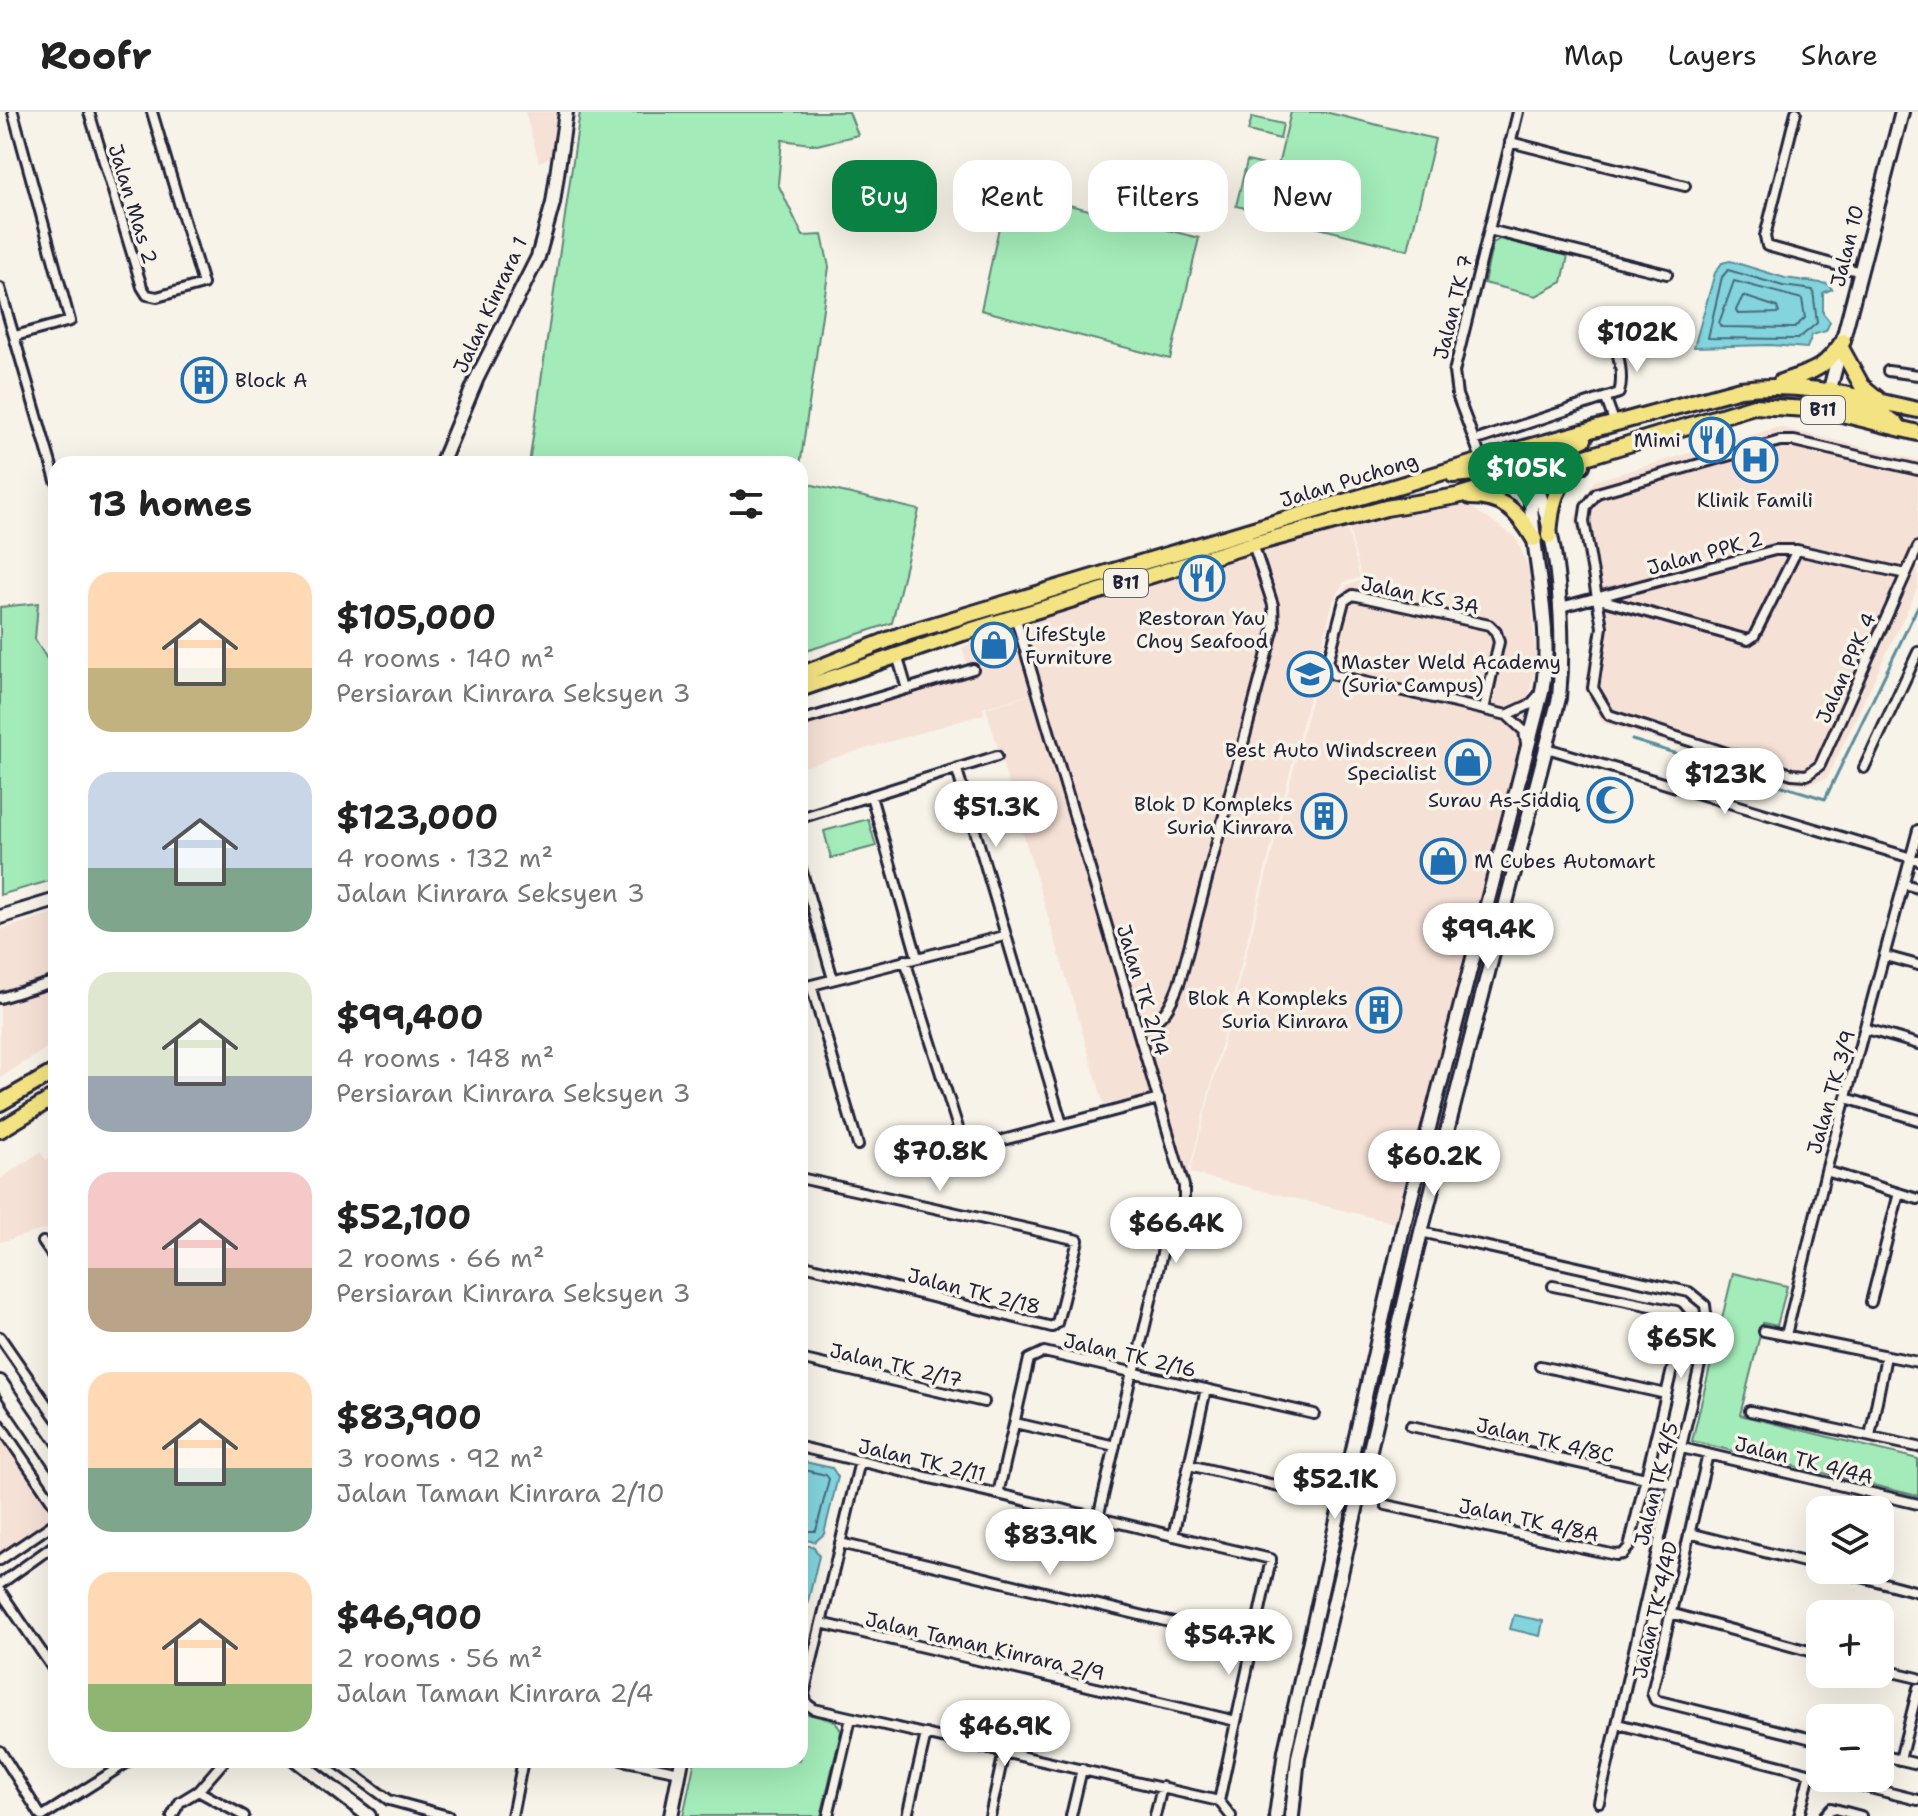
<!DOCTYPE html>
<html lang="en">
<head>
<meta charset="utf-8">
<style>
  :root { --surface:#fff; --page:#f6f6f6; --text:#222; --muted:#767676; --line:#e0e0e0; --accent:#0b8043 }
  body { margin:0; font-family:"Shantell Sans",sans-serif; background:var(--page); color:var(--text); height:100vh; display:flex; flex-direction:column; font-size:30px; white-space:nowrap }
  * { box-sizing:border-box; margin:0 }
  p { font-size:26px; color:var(--muted) }
  .icon { flex:none; width:44px; height:44px; fill:none; stroke:currentColor; stroke-width:2; stroke-linecap:round; stroke-linejoin:round }
  .map { position:relative; flex:1; overflow:hidden }
  .sheet { position:absolute; left:48px; top:344px; width:760px; height:1312px; display:flex; flex-direction:column; background:var(--surface); border-radius:24px; box-shadow:0 8px 32px #0002 }
  .sheet>* { flex:none }
  .top-card { position:absolute; left:832px; top:48px; width:760px; height:72px; display:flex; gap:16px }
  .buttons { position:absolute; left:1806px; top:1384px; display:grid; gap:16px }
  .buttons a { display:grid; place-items:center; width:88px; height:88px; border-radius:16px; background:var(--surface); box-shadow:0 8px 32px #0002; font-size:40px }
  .price { position:absolute; translate:-50% -68px; padding:0 18px; border-radius:28px; background:#fff; color:#222; font-size:26px; line-height:52px; filter:drop-shadow(0 2px 4px #0008) }
  .price::after { content:''; position:absolute; left:50%; top:48px; width:24px; height:18px; margin-left:-12px; background:inherit; clip-path:polygon(0 0,100% 0,50% 100%) }
  .price.current { background:var(--accent); color:#fff }
  ul { padding:0; list-style:none }
  li { display:flex; align-items:center; gap:24px; height:200px; padding:0 40px }
  li span { display:grid; place-items:center; flex:none; width:224px; height:160px; border-radius:24px; color:#555 }
  li>.icon { margin-inline-start:auto }
  span .icon { width:96px; height:96px; fill:#fffc; stroke-width:1 }
  li b { font-size:34px }
  h2 { display:flex; justify-content:space-between; align-items:center; height:96px; padding:0 40px; font-size:34px }
  .tag { padding:0 28px; border-radius:24px; background:var(--surface); box-shadow:0 8px 32px #0002; font-size:28px; line-height:72px }
  .tag.current { background:var(--accent); color:#fff }
  header { display:flex; align-items:center; gap:48px; box-sizing:border-box; height:112px; padding:0 40px; background:var(--surface); border-bottom:2px solid var(--line) }
  header strong { font-size:38px }
  nav { display:flex; gap:44px; margin-inline-start:auto; font-size:28px }
  .map>svg:first-child { display:block }
</style>
</head>
<body>
<header>
<strong>Roofr</strong>
<nav><a>Map</a><a>Layers</a><a>Share</a></nav>
</header>
<div class="map">
<svg width="1918" height="1704" viewBox="0 0 1918 1704">
  <rect width="100%" height="100%" fill="#f7f3e8"/>
  <filter id="ink" filterUnits="userSpaceOnUse"><feTurbulence type="fractalNoise" baseFrequency=".0125" numOctaves="2"/><feDisplacementMap in="SourceGraphic" scale="16" xChannelSelector="R" yChannelSelector="G"/><feConvolveMatrix kernelMatrix="1 2 1 2 8 2 1 2 1" color-interpolation-filters="sRGB"/></filter>
  <g filter="url(#ink)">
    <path fill="#f6e1d6" d="M525,0H556L553,44L539,50Z
      M1779,315L1918,348V475L1827,666L1805,674L1603,611L1584,577L1596,513L1574,407L1594,369Z
      M1467,393L1516,425L1530,461L1536,550L1512,669L1395,1111L1190,1061L1336,491L1347,473L1362,469L1349,416L1393,405Z
      M1347,416L1360,466L1344,470L1333,490L1188,1063L1162,980L1104,993L986,596L1039,580L1019,510Z
      M1014,518L1034,581L983,596L984,602L800,656V612L970,561L962,535Z
      M56,800V930L0,966V818Z
      M40,1040L46,1048L56,1042V1114L0,1130V1067Z
      M0,1320L56,1404L0,1443Z"/>
    <path fill="#a3ebb8" stroke="#62867a" stroke-width="2" d="M580,0H849L858,23L817,33L782,28L778,72L803,124L822,123L829,155L800,354L529,352Z
      M1291,0H1325L1435,27L1408,138L1266,103Z
      M1252,5L1283,12L1280,27L1248,19Z
      M1247,49L1269,54L1259,99L1236,94Z
      M1012,56L1023,60L1018,80L1199,126L1170,247L981,198Z
      M1500,127L1568,144L1562,170L1536,184L1484,171L1493,131Z
      M800,370L919,398L892,511L800,541Z
      M38,491L35,527L56,562V767L0,783V495Z
      M868,707L876,734L831,746L824,719Z
      M1733,1161L1787,1174L1777,1214L1763,1211L1740,1303L1918,1347V1384L1692,1329Z
      M800,1600L835,1609L841,1619L821,1704H683L695,1648H800Z"/>
    <path fill="#83d4dc" stroke="#5c8d9c" stroke-width="2" d="M1730,149L1785,166L1828,172L1832,177L1823,181V201L1830,210L1826,219L1812,223L1807,236L1770,233L1694,235L1715,161L1722,151Z
      M800,1349L832,1356L838,1365L824,1422L815,1430L800,1427Z
      M800,1432L814,1435L819,1444L800,1522Z
      M1514,1503L1543,1509L1540,1524L1510,1517Z"/>
    <g fill="none" stroke-linecap="round" stroke-linejoin="round">
      <path stroke="#49697b" stroke-width="2" d="M1728,158L1783,174L1813,178L1817,211L1798,227L1708,226L1722,165Z
        M1734,169L1802,187L1805,206L1794,216L1721,215L1719,211Z
        M1743,184L1777,195L1779,201L1738,202L1736,198Z
        M800,1357L826,1363L829,1367L816,1419H800"/>
      <path stroke="#5c8d9c" stroke-width="3" d="M1632,628L1825,687L1918,494"/>
      <g stroke="#22223b" stroke-width="14">
        <path id="street" d="M13,0L70,209L15,224
          M89,0L142,175L147,183L157,185L203,172L152,0
          M1796,0L1765,124L1767,134L1861,160
          M1510,30L1685,74
          M1489,118L1667,162
          M0,176L56,369
          M1888,259L1918,263
          M1606,287L1615,312
          M1474,329L1619,281C1624,265 1619,235 1608,221
          M1482,349L1457,283L1454,260L1518,0
          M1918,358L1794,329H1780L1597,381L1586,395L1584,409L1602,515L1593,576L1609,603L1792,662L1807,663L1820,653L1918,435
          M1599,487L1748,528L1754,524L1797,438
          M1561,495L1775,438H1797L1906,462
          M1015,504L1184,1074V1087L1166,1124L1134,1261
          M897,543L907,577
          M1484,598L1499,530L1496,520L1489,513L1353,483L1344,489L1328,550L1334,563L1507,603L1524,619L1526,631
          M1507,603L1531,592L1539,583
          M800,609L973,557
          M1547,636L1918,748
          M1864,656L1918,540
          M957,658L1062,1012
          M871,684L917,845
          M1716,684L1729,642
          M800,706L997,644
          M800,753L833,867
          M1904,772L1918,776
          M1885,844L1918,853
          M905,848L964,1035L969,1037L1159,987
          M811,873L858,1033
          M800,876L1004,824
          M0,886L56,869
          M1866,917L1918,932
          M1139,918C1164,908 1171,894 1180,869L1274,515L1273,493L1253,432
          M1846,986L1918,1008
          M1826,1059L1918,1087
          M800,1066L1078,1128L1057,1211L1052,1215L800,1152
          M1421,1120L1689,1180L1705,1193L1708,1218L1599,1690
          M43,1130L56,1149
          M1871,1190L1899,1081
          M1764,1219L1918,1250
          M1786,1223L1826,1059L1918,718
          M0,1225L56,1306
          M800,1247L984,1290
          M1540,1254L1666,1282
          M1750,1299L1918,1335
          M1015,1311L1115,1334
          M0,1313L56,1395
          M1411,1314L1673,1372
          M1870,1324L1886,1244
          M800,1335L1271,1447L1219,1689
          M1682,1336L1918,1392
          M1708,1342L1652,1581L1655,1588L1820,1629
          M860,1349L804,1582L807,1592L814,1597L1219,1689
          M1189,1353L1296,1378
          M998,1382L1029,1247L1044,1240L1314,1302
          M1386,1393L1616,1443L1623,1442L1629,1435L1677,1237L1681,1205L1676,1199L1553,1174
          M1098,1406L1132,1260
          M1689,1421L1820,1454
          M1173,1424L1206,1277
          M840,1431L1253,1530
          M0,1448L56,1410
          M1835,1458L1918,1480
          M0,1472L56,1432
          M0,1479L56,1561
          M1670,1501L1820,1542
          M821,1511L1236,1609
          M1880,1557L1918,1566
          M1618,1612L1820,1664
          M0,1639L41,1704
          M1880,1643L1918,1652
          M334,1648L389,1688L448,1704
          M621,1648L680,1660
          M1900,1648L1918,1576
          M1830,1666L1918,1688
          M198,1679L244,1704
          M1219,1689L1231,1704
          M43,1704L131,1648
          M172,1704L180,1690L198,1679L225,1648
          M512,1704L523,1648
          M828,1704L851,1606
          M907,1704L926,1622
          M990,1704L1004,1640
          M1071,1704L1082,1657
          M1155,1704L1162,1675
          M1799,1704L1810,1661
          M1824,1704L1831,1696L1861,1704"/>
      </g>
      <g stroke="#22223b" stroke-width="18">
        <path id="secondary" d="M1830,277L1902,0
          M441,352L477,266L538,145L553,91L566,0
          M0,805L56,788
          M0,1270L56,1352
          M296,1648L369,1704
          M671,1704L682,1648
          M1276,1704L1285,1639L1403,1116L1542,580C1555,508 1528,438 1531,367
          M1292,1704L1298,1645L1421,1120L1559,586C1565,524 1560,418 1531,363"/>
      </g>
      <g stroke="#22223b" stroke-width="20">
        <path id="primary" d="M1841,236L1862,274L1878,287
          M1781,270C1813,259 1824,258 1843,229
          M1831,277C1847,302 1881,293 1900,316
          M1453,363L1508,358L1531,363
          M1531,363L1540,348L1584,327
          M1470,385C1503,385 1518,399 1534,427
          M1549,424C1551,395 1554,369 1582,353
          M800,563L903,522L1514,339L1740,277C1802,269 1857,285 1918,298
          M800,577L963,521L1253,432L1386,396L1457,384L1754,294L1826,298L1918,321
          M0,991L56,959
          M0,1018L56,984"/>
      </g>
      <use href="#street" stroke="#f7f3e8" stroke-width="8"/>
      <use href="#secondary" stroke="#f7f3e8" stroke-width="12"/>
      <use href="#primary" stroke="#f4e382" stroke-width="14"/>
    </g>
  </g>
  <defs>
    <g id="building-ring" transform="scale(2.3)"><circle r="9.5" fill="#f7f3e8" stroke="#1f6fb2" stroke-width="1.5"/><path d="M-4-6H4V6H1V3H-1V6H-4ZM-2.5-4.3h1.7v1.8h-1.7ZM.8-4.3h1.7v1.8H.8ZM-2.5-1h1.7V.8h-1.7ZM.8-1h1.7V.8H.8Z" fill="#1f6fb2"/></g>
    <g id="restaurant-ring" transform="scale(2.3)"><circle r="9.5" fill="#f7f3e8" stroke="#1f6fb2" stroke-width="1.5"/><path d="M-5-6h1v4h1v-4h1v4h1v-4h1v5L-1.5 .5V6h-2V.5L-5-1ZM5-6V6H3V1.5H1.5Q1.5-4 5-6Z" fill="#1f6fb2"/></g>
    <g id="hospital-ring" transform="scale(2.3)"><circle r="9.5" fill="#f7f3e8" stroke="#1f6fb2" stroke-width="1.5"/><path d="M-5-5h3v3.5h4V-5h3V5h-3V1.5h-4V5h-3Z" fill="#1f6fb2"/></g>
    <g id="shop-ring" transform="scale(2.3)"><circle r="9.5" fill="#f7f3e8" stroke="#1f6fb2" stroke-width="1.5"/><path d="M-5-2.5h2.3a2.7 3.5 0 0 1 5.4 0H5L5.5 6h-11ZM-1.5-2.5h3a1.5 2.3 0 0 0-3 0Z" fill="#1f6fb2"/></g>
    <g id="university-ring" transform="scale(2.3)"><circle r="9.5" fill="#f7f3e8" stroke="#1f6fb2" stroke-width="1.5"/><path d="M0-5L7-2L0 1L-7-2ZM-4 1L0 2.5L4 1V4Q0 6-4 4Z" fill="#1f6fb2"/></g>
    <g id="mosque-ring" transform="scale(2.3)"><circle r="9.5" fill="#f7f3e8" stroke="#1f6fb2" stroke-width="1.5"/><path d="M3.5-4.9A6 6 0 1 0 3.5 4.9A5 5 0 1 1 3.5-4.9Z" fill="#1f6fb2"/></g>
  </defs>
  <g fill-rule="evenodd">
    <use href="#building-ring" x="204" y="268"/>
    <use href="#restaurant-ring" x="1712" y="328"/>
    <use href="#hospital-ring" x="1755" y="348"/>
    <use href="#restaurant-ring" x="1202" y="466"/>
    <use href="#shop-ring" x="994" y="533"/>
    <use href="#university-ring" x="1310" y="562"/>
    <use href="#shop-ring" x="1468" y="650"/>
    <use href="#mosque-ring" x="1610" y="688"/>
    <use href="#building-ring" x="1324" y="704"/>
    <use href="#shop-ring" x="1443" y="749"/>
    <use href="#building-ring" x="1379" y="898"/>
  </g>
  <g text-anchor="middle" stroke-width="7" stroke-linejoin="round" paint-order="stroke">
    <g fill="#f7f3e8" stroke="#62616f" stroke-width="2">
      <rect x="1801" y="284" width="44" height="28" rx="6"/>
      <rect x="1104" y="457" width="44" height="28" rx="6"/>
    </g>
    <g font-size="18" font-weight="bold" fill="#22223b">
      <text x="1823" y="304">B11</text>
      <text x="1126" y="477">B11</text>
    </g>
    <g font-size="20" fill="#22223b" stroke="#f7f3e8">
      <text transform="translate(133 92) rotate(73)" y="7">Jalan Mas 2</text>
      <text transform="translate(1847 134) rotate(-76)" y="7">Jalan 10</text>
      <text transform="translate(490 193) rotate(-65)" y="7">Jalan Kinrara 1</text>
      <text transform="translate(1453 195) rotate(-76)" y="7">Jalan TK 7</text>
      <text transform="translate(1349 368) rotate(-17)" y="7">Jalan Puchong</text>
      <text transform="translate(1705 441) rotate(-15)" y="7">Jalan PPK 2</text>
      <text transform="translate(1420 483) rotate(12)" y="7">Jalan KS 3A</text>
      <text transform="translate(1846 556) rotate(-66)" y="7">Jalan PPK 4</text>
      <text transform="translate(1143 878) rotate(73)" y="7">Jalan TK 2/14</text>
      <text transform="translate(1831 980) rotate(-74)" y="7">Jalan TK 3/9</text>
      <text transform="translate(974 1179) rotate(14)" y="7">Jalan TK 2/18</text>
      <text transform="translate(1130 1243) rotate(13)" y="7">Jalan TK 2/16</text>
      <text transform="translate(896 1253) rotate(13)" y="7">Jalan TK 2/17</text>
      <text transform="translate(1545 1328) rotate(13)" y="7">Jalan TK 4/8C</text>
      <text transform="translate(922 1348) rotate(13)" y="7">Jalan TK 2/11</text>
      <text transform="translate(1804 1348) rotate(14)" y="7">Jalan TK 4/4A</text>
      <text transform="translate(1656 1372) rotate(-76)" y="7">Jalan TK 4/5</text>
      <text transform="translate(1529 1408) rotate(12)" y="7">Jalan TK 4/8A</text>
      <text transform="translate(1655 1498) rotate(-77)" y="7">Jalan TK 4/4D</text>
      <text transform="translate(985 1534) rotate(13)" y="7">Jalan Taman Kinrara 2/9</text>
    </g>
    <g font-size="20" fill="#22223b" stroke="#f7f3e8" text-anchor="end">
      <text x="235" y="275" text-anchor="start">Block A</text>
      <text x="1681" y="335">Mimi</text>
      <text x="1755" y="395" text-anchor="middle">Klinik Famili</text>
      <text x="1202" y="513" text-anchor="middle">Restoran Yau<tspan x="1202" dy="23">Choy Seafood</tspan></text>
      <text x="1025" y="529" text-anchor="start">LifeStyle<tspan x="1025" dy="23">Furniture</tspan></text>
      <text x="1341" y="557" text-anchor="start">Master Weld Academy<tspan x="1341" dy="23">(Suria Campus)</tspan></text>
      <text x="1437" y="645">Best Auto Windscreen<tspan x="1437" dy="23">Specialist</tspan></text>
      <text x="1579" y="695">Surau As-Siddiq</text>
      <text x="1293" y="699">Blok D Kompleks<tspan x="1293" dy="23">Suria Kinrara</tspan></text>
      <text x="1474" y="756" text-anchor="start">M Cubes Automart</text>
      <text x="1348" y="893">Blok A Kompleks<tspan x="1348" dy="23">Suria Kinrara</tspan></text>
    </g>
  </g>
</svg>
<div class="buttons">
<a><svg class="icon" aria-label="layers" viewBox="0 0 24 24"><path d="M12 4l9 5-9 5-9-5zM3 14l9 5 9-5"/></svg></a>
<a>+</a>
<a>−</a>
</div>
<b class="price" style="left:1637px;top:262px">$102K</b>
<b class="price current" style="left:1526px;top:398px">$105K</b>
<b class="price" style="left:1725px;top:704px">$123K</b>
<b class="price" style="left:996px;top:737px">$51.3K</b>
<b class="price" style="left:1488px;top:859px">$99.4K</b>
<b class="price" style="left:940px;top:1081px">$70.8K</b>
<b class="price" style="left:1434px;top:1086px">$60.2K</b>
<b class="price" style="left:1176px;top:1153px">$66.4K</b>
<b class="price" style="left:1681px;top:1268px">$65K</b>
<b class="price" style="left:1335px;top:1409px">$52.1K</b>
<b class="price" style="left:1050px;top:1465px">$83.9K</b>
<b class="price" style="left:1229px;top:1565px">$54.7K</b>
<b class="price" style="left:1005px;top:1656px">$46.9K</b>
<div class="top-card">
<a class="tag current">Buy</a>
<a class="tag">Rent</a>
<a class="tag">Filters</a>
<a class="tag">New</a>
</div>
<section class="sheet">
<h2>13 homes<svg class="icon" aria-label="filters" viewBox="0 0 24 24"><path d="M4 7h16M4 17h16"/><circle cx="9" cy="7" r="2"/><circle cx="15" cy="17" r="2"/></svg></h2>
<ul>
<li><span style="background:linear-gradient(#ffd9b3 60%,#c2b280 0)"><svg class="icon" aria-label="home" viewBox="0 0 24 24"><path d="M3 11l9-7 9 7M6 9v11h12V9"/></svg></span><div><b>$105,000</b><p>4 rooms · 140 m²</p><p>Persiaran Kinrara Seksyen 3</p></div></li>
<li><span style="background:linear-gradient(#c9d6e8 60%,#7fa58c 0)"><svg class="icon" aria-label="home" viewBox="0 0 24 24"><path d="M3 11l9-7 9 7M6 9v11h12V9"/></svg></span><div><b>$123,000</b><p>4 rooms · 132 m²</p><p>Jalan Kinrara Seksyen 3</p></div></li>
<li><span style="background:linear-gradient(#dfe7d0 65%,#9aa5b1 0)"><svg class="icon" aria-label="home" viewBox="0 0 24 24"><path d="M3 11l9-7 9 7M6 9v11h12V9"/></svg></span><div><b>$99,400</b><p>4 rooms · 148 m²</p><p>Persiaran Kinrara Seksyen 3</p></div></li>
<li><span style="background:linear-gradient(#f6c9c9 60%,#b9a48a 0)"><svg class="icon" aria-label="home" viewBox="0 0 24 24"><path d="M3 11l9-7 9 7M6 9v11h12V9"/></svg></span><div><b>$52,100</b><p>2 rooms · 66 m²</p><p>Persiaran Kinrara Seksyen 3</p></div></li>
<li><span style="background:linear-gradient(#ffd9b3 60%,#7fa58c 0)"><svg class="icon" aria-label="home" viewBox="0 0 24 24"><path d="M3 11l9-7 9 7M6 9v11h12V9"/></svg></span><div><b>$83,900</b><p>3 rooms · 92 m²</p><p>Jalan Taman Kinrara 2/10</p></div></li>
<li><span style="background:linear-gradient(#ffd9b3 70%,#8fb573 0)"><svg class="icon" aria-label="home" viewBox="0 0 24 24"><path d="M3 11l9-7 9 7M6 9v11h12V9"/></svg></span><div><b>$46,900</b><p>2 rooms · 56 m²</p><p>Jalan Taman Kinrara 2/4</p></div></li>
</ul>
</section>
</div>
</body>
</html>
